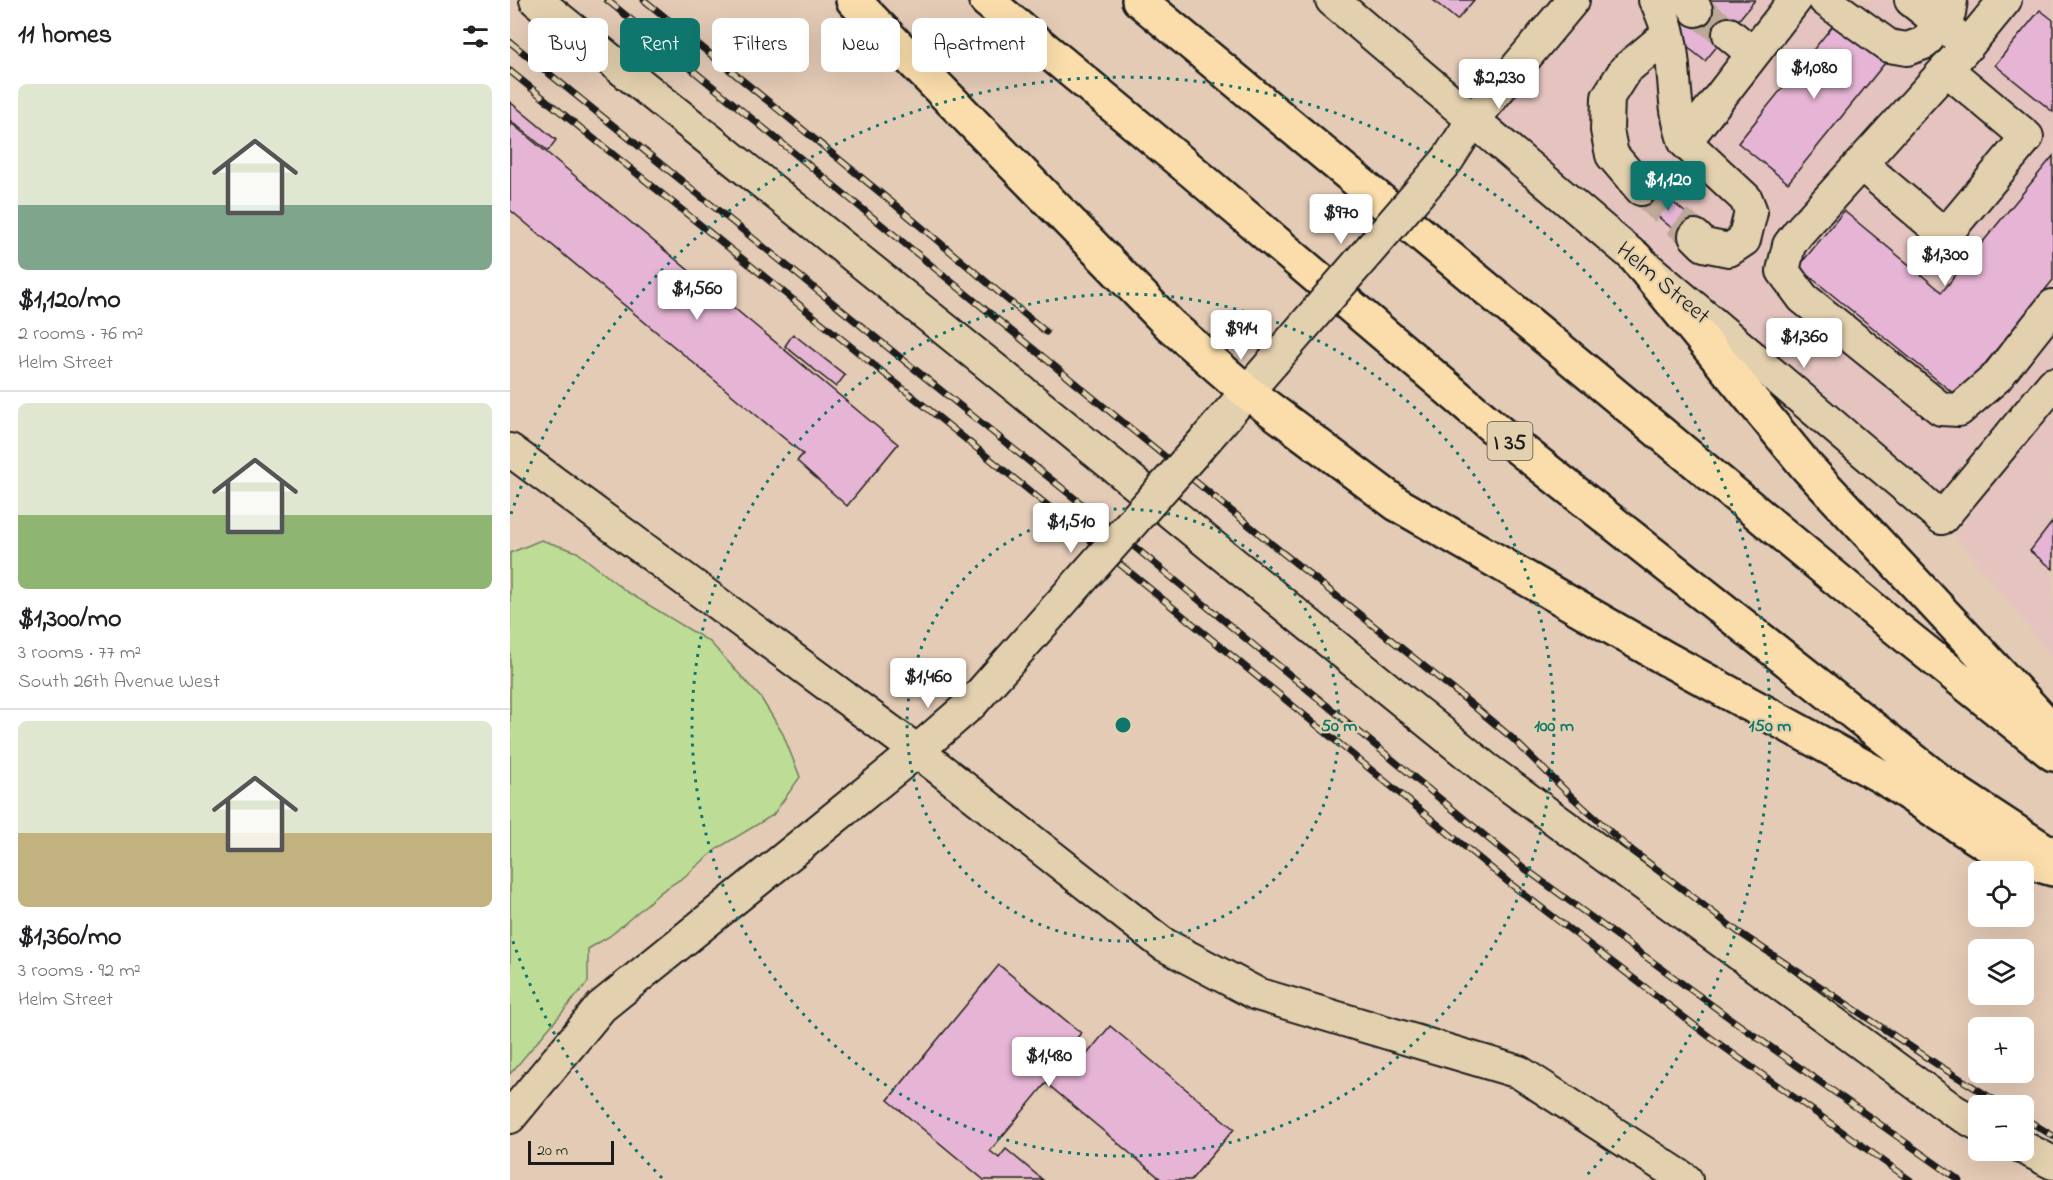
<!DOCTYPE html>
<html lang="en">
<head>
<meta charset="utf-8">
<style>
  :root { --surface:#fff; --page:#f2f2f2; --text:#202124; --muted:#757577; --line:#e0e0e0; --accent:#0f766e }
  body { margin:0; font-family:"Indie Flower",sans-serif; background:var(--page); color:var(--text); height:100vh; display:flex; flex-direction:column; font-size:22px; white-space:nowrap }
  * { box-sizing:border-box; margin:0 }
  p { font-size:20px; color:var(--muted) }
  .icon { flex:none; width:33px; height:33px; fill:none; stroke:currentColor; stroke-width:2; stroke-linecap:round; stroke-linejoin:round }
  .map { position:relative; flex:1; overflow:hidden }
  .drawer { display:flex; flex-direction:column; background:var(--surface); width:510px }
  .drawer>* { flex:none }
  .top-card { position:absolute; left:18px; top:18px; width:570px; height:54px; display:flex; gap:12px }
  .buttons { position:absolute; left:1458px; top:861px; display:grid; gap:12px }
  .buttons a { display:grid; place-items:center; width:66px; height:66px; border-radius:9px; background:var(--surface); box-shadow:0 6px 24px #0002; font-size:30px }
  .scale { position:absolute; left:18px; bottom:15px; width:86px; box-sizing:border-box; padding-left:6px; border:3px solid #1c1c1c; border-top:0; font-size:16px; line-height:21px; white-space:nowrap; color:#1c1c1c; -webkit-text-stroke:4px #e3d0ae; paint-order:stroke }
  .price { position:absolute; translate:-50% -51px; padding:0 14px; border-radius:6px; background:#fff; color:#222; font-size:20px; line-height:39px; filter:drop-shadow(0 2px 3px #0008) }
  .price::after { content:''; position:absolute; left:50%; top:36px; width:18px; height:14px; margin-left:-9px; background:inherit; clip-path:polygon(0 0,100% 0,50% 100%) }
  .price.on { background:var(--accent); color:#fff }
  ul { padding:0; list-style:none }
  li { display:grid; align-content:center; gap:12px; height:318px; padding:0 18px }
  li+li { border-top:2px solid var(--line) }
  li span { display:grid; place-items:center; height:186px; border-radius:9px; color:#555 }
  li>.icon { margin-inline-start:auto }
  span .icon { width:108px; height:108px; fill:#fffc; stroke-width:1 }
  li b { font-size:26px }
  h2 { display:flex; justify-content:space-between; align-items:center; height:72px; padding:0 18px; font-size:26px }
  .tag { padding:0 21px; border-radius:9px; background:var(--surface); box-shadow:0 6px 24px #0002; font-size:21px; line-height:54px }
  .tag.on { background:var(--accent); color:#fff }
  main { display:flex; flex:1; min-height:0 }
  .map>svg:first-child { display:block }
</style>
</head>
<body>
<main>
<section class="drawer">
<h2>11 homes<svg class="icon" aria-label="filters" viewBox="0 0 24 24"><path d="M4 7h16M4 17h16"/><circle cx="9" cy="7" r="2"/><circle cx="15" cy="17" r="2"/></svg></h2>
<ul>
<li><span style="background:linear-gradient(#dfe7d0 65%,#7fa58c 0)"><svg class="icon" aria-label="home" viewBox="0 0 24 24"><path d="M3 11l9-7 9 7M6 9v11h12V9"/></svg></span><div><b>$1,120/mo</b><p>2 rooms · 76 m²</p><p>Helm Street</p></div></li>
<li><span style="background:linear-gradient(#dfe7d0 60%,#8fb573 0)"><svg class="icon" aria-label="home" viewBox="0 0 24 24"><path d="M3 11l9-7 9 7M6 9v11h12V9"/></svg></span><div><b>$1,300/mo</b><p>3 rooms · 77 m²</p><p>South 26th Avenue West</p></div></li>
<li><span style="background:linear-gradient(#dfe7d0 60%,#c2b280 0)"><svg class="icon" aria-label="home" viewBox="0 0 24 24"><path d="M3 11l9-7 9 7M6 9v11h12V9"/></svg></span><div><b>$1,360/mo</b><p>3 rooms · 92 m²</p><p>Helm Street</p></div></li>
</ul>
</section>
<div class="map">
<svg width="1543" height="1180" viewBox="0 0 1543 1180">
  <rect width="100%" height="100%" fill="#e4cbb6"/>
  <filter id="ink" filterUnits="userSpaceOnUse"><feTurbulence type="fractalNoise" baseFrequency=".0167" numOctaves="2"/><feDisplacementMap in="SourceGraphic" scale="12" xChannelSelector="R" yChannelSelector="G"/><feConvolveMatrix kernelMatrix="1 2 1 2 8 2 1 2 1" color-interpolation-filters="sRGB"/></filter>
  <g filter="url(#ink)">
    <path fill="#e5c4bf" d="M1063,0H1543V659L1432,518L963,120Z"/>
    <path fill="#bddd96" stroke="#6c7c59" stroke-width="1.5" d="M31,540L67,552L117,592L200,642L251,698L273,734L290,777L263,815L208,848L174,877L152,891L100,936L78,949V982L0,1074V553Z"/>
    <path fill="#e6b5d5" stroke="#1c1c1c" stroke-width="1.5" d="M923,0H964L947,20Z
      M1191,0H1245L1195,61L1162,35Z
      M1530,10L1543,20V112L1485,65Z
      M1329,18L1379,58L1278,183L1228,143Z
      M0,102L46,140L38,151L0,120Z
      M0,122L388,444L337,506L287,461L293,454L0,210Z
      M1543,156V280L1448,397L1288,267L1334,211L1432,292Z
      M1137,181L1193,227L1180,243L1124,197Z
      M283,334L335,375L326,387L275,346Z
      M1543,521V569L1520,551Z
      M489,965L571,1033L551,1057L565,1069L600,1026L724,1129L681,1180H652L536,1083L480,1151L489,1158L496,1149L533,1180H474L378,1100Z"/>
    <g fill="none" stroke-linecap="round" stroke-linejoin="round">
      <path stroke="#bca897" stroke-width="32" stroke-dasharray="32 16" stroke-linecap="butt" d="M1186,10L1219,34
        M1131,189L1185,236"/>
      <g stroke="#1c1c1c" stroke-width="36">
        <path id="minor" d="M26,0L504,385L975,768L1444,1111L1468,1124
          M822,0L1432,518L1543,384
          M1145,0L1147,2C1151,12 1156,23 1158,33C1167,70 1161,105 1175,142
          M1179,0L1186,10
          M1315,0L1379,46L1397,49L1414,43L1439,13L1441,0
          M1401,0L1458,45L1495,0
          M1219,34L1243,54
          M1458,45L1288,233L1279,245L1273,271L1293,298L1431,409L1449,410L1486,378L1543,306
          M938,159L963,120L1063,0
          M1351,164L1435,235L1517,137L1436,69
          M1131,189L1102,155L1097,130L1098,97L1115,70L1158,34
          M1185,236L1194,245L1219,250L1234,240L1241,212L1236,199L1175,142L1285,0
          M697,438L762,363
          M0,450L407,751L653,944L747,994L1009,1072L1176,1180
          M0,1117L91,1007L407,751L462,703
          M1514,1148L1543,1163"/>
      </g>
      <g stroke="#1c1c1c" stroke-width="38">
        <path id="highway" d="M343,0L660,325L737,392L887,504L1155,658L1371,776L1492,854L1543,869
          M476,0L682,171L996,438L1436,786L1543,856
          M629,0L1376,620L1543,754
          M1125,257L1296,466L1543,731"/>
      </g>
      <use href="#minor" stroke="#e3d0ae" stroke-width="32"/>
      <use href="#highway" stroke="#faddab" stroke-width="33"/>
      <g stroke="#1c1c1c" stroke-width="7">
        <path id="rail" d="M97,0L768,549L955,699L1002,738L1062,797L1114,844L1227,931L1428,1065L1494,1106
          M134,0L384,204L536,332
          M0,42L615,539L1014,868L1221,1019L1449,1180
          M0,71L600,556L998,882L1201,1038L1400,1180
          M1514,1118L1543,1136"/>
      </g>
      <use href="#rail" stroke="#e3d0ae" stroke-width="4.5" stroke-dasharray="14" stroke-linecap="butt"/>
      <g stroke="#1c1c1c" stroke-width="36" stroke-linecap="butt">
        <path id="minor-bridge" d="M762,363L938,159
          M462,703L697,438"/>
      </g>
      <use href="#minor-bridge" stroke="#e3d0ae" stroke-width="32"/>
    </g>
  </g>
  <g fill="none" stroke="#0f766e" stroke-width="3" stroke-dasharray="3 6">
    <circle cx="613" cy="725" r="216"/>
    <circle cx="613" cy="725" r="431"/>
    <path d="M152 1178A647 647 0 0 1 1 936M1 514A647 647 0 1 1 1074 1178"/>
  </g>
  <g text-anchor="middle" stroke-width="4.5" stroke-linejoin="round" paint-order="stroke">
    <rect fill="#e3d0ae" stroke="#585248" stroke-width="1.5" x="977.5" y="422" width="45" height="38" rx="4.5"/>
    <g font-size="22" font-weight="bold" fill="#1c1c1c">
      <text x="1000" y="449">I 35</text>
    </g>
    <g font-size="24" fill="#1c1c1c" stroke="#e3d0ae">
      <text transform="translate(1154 282) rotate(40)" y="8">Helm Street</text>
    </g>
  </g>
  <circle cx="613" cy="725" r="9" fill="#0f766e" stroke="#e3d0ae" stroke-width="3"/>
  <g font-size="18" text-anchor="middle" font-weight="bold" fill="#0f766e" stroke="#e3d0ae" stroke-width="4.5" stroke-linejoin="round" paint-order="stroke">
    <text x="829" y="731">50 m</text>
    <text x="1044" y="731">100 m</text>
    <text x="1260" y="731">150 m</text>
  </g>
</svg>
<div class="buttons">
<a><svg class="icon" aria-label="locate" viewBox="0 0 24 24"><circle cx="12" cy="12" r="6"/><path d="M12 2v4M12 18v4M2 12h4M18 12h4"/></svg></a>
<a><svg class="icon" aria-label="layers" viewBox="0 0 24 24"><path d="M12 4l9 5-9 5-9-5zM3 14l9 5 9-5"/></svg></a>
<a>+</a>
<a>−</a>
</div>
<div class="scale">20 m</div>
<b class="price" style="left:1304px;top:100px">$1,080</b>
<b class="price" style="left:989px;top:110px">$2,230</b>
<b class="price on" style="left:1158px;top:212px">$1,120</b>
<b class="price" style="left:831px;top:245px">$970</b>
<b class="price" style="left:1435px;top:287px">$1,300</b>
<b class="price" style="left:187px;top:321px">$1,560</b>
<b class="price" style="left:731px;top:361px">$914</b>
<b class="price" style="left:1294px;top:369px">$1,360</b>
<b class="price" style="left:561px;top:554px">$1,510</b>
<b class="price" style="left:418px;top:709px">$1,460</b>
<b class="price" style="left:539px;top:1088px">$1,480</b>
<div class="top-card">
<a class="tag">Buy</a>
<a class="tag on">Rent</a>
<a class="tag">Filters</a>
<a class="tag">New</a>
<a class="tag">Apartment</a>
</div>
</div>
</main>
</body>
</html>
